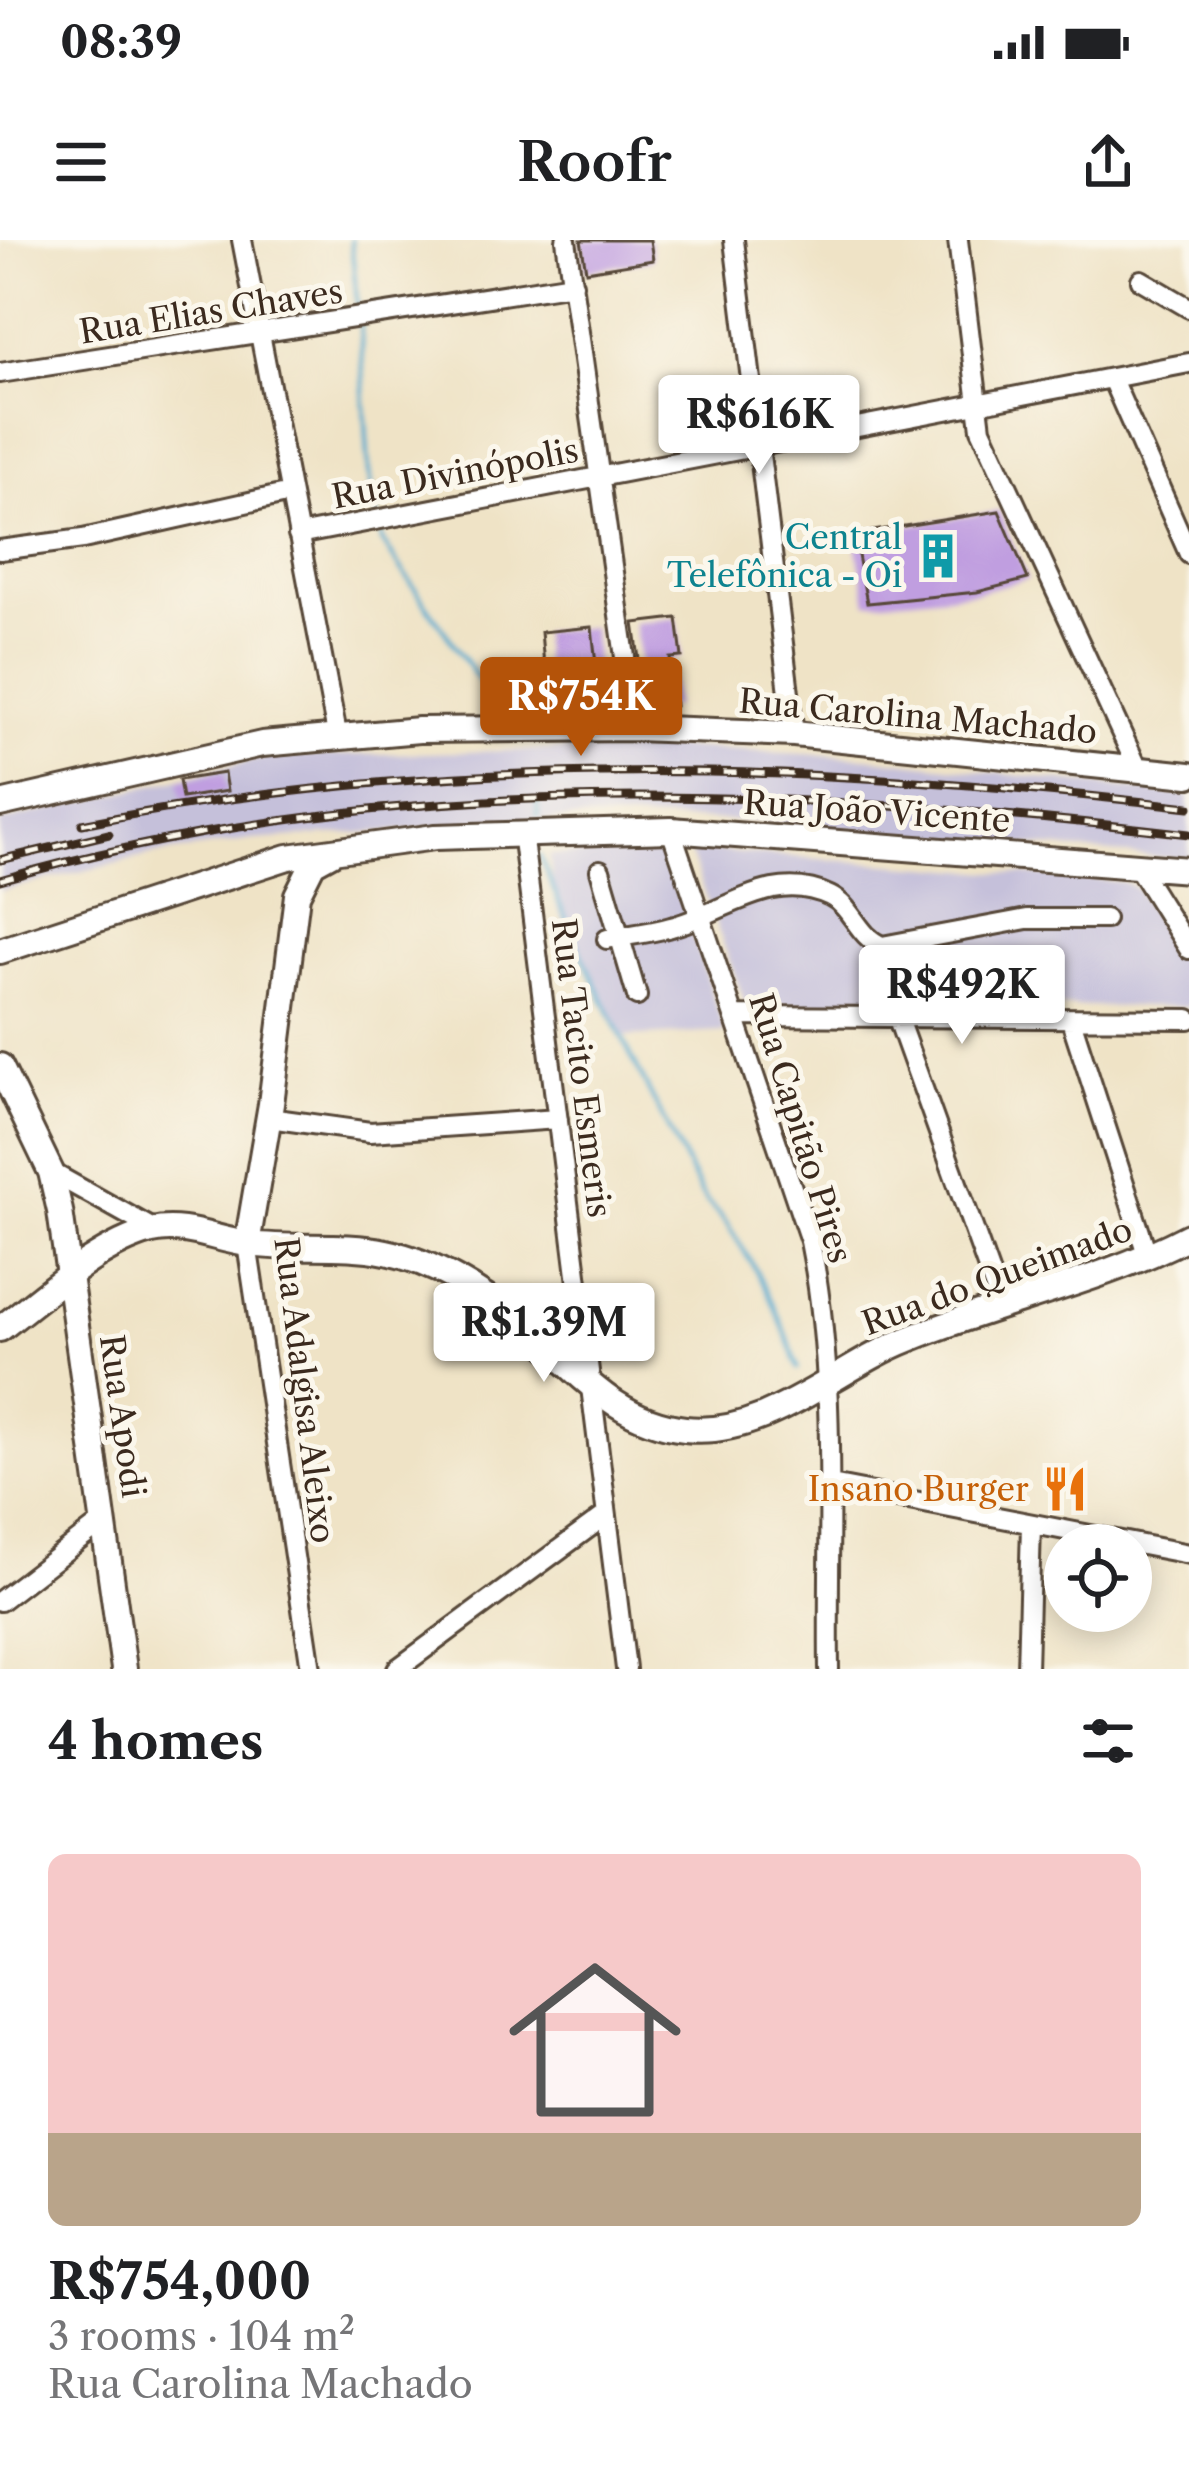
<!DOCTYPE html>
<html lang="en">
<head>
<meta charset="utf-8">
<style>
  :root { --surface:#fff; --page:#f2f2f2; --text:#202124; --muted:#757577; --line:#e0e0e0; --accent:#b45309 }
  body { margin:0; font-family:"Libre Caslon Text",serif; background:var(--page); color:var(--text); height:100vh; display:flex; flex-direction:column; font-size:45px; white-space:nowrap }
  * { box-sizing:border-box; margin:0 }
  p { font-size:39px; color:var(--muted) }
  .icon { flex:none; width:66px; height:66px; fill:none; stroke:currentColor; stroke-width:2; stroke-linecap:round; stroke-linejoin:round }
  .map { position:relative; height:1429px; overflow:hidden }
  .details { display:flex; flex-direction:column; background:var(--surface); flex:1 }
  .details>* { flex:none }
  .fabs { position:absolute; left:1044px; top:1284px; display:grid; gap:24px }
  .fabs a { display:grid; place-items:center; width:108px; height:108px; border-radius:50%; background:var(--surface); box-shadow:0 6px 30px #0003; font-size:60px }
  .price { position:absolute; translate:-50% -102px; padding:0 27px; border-radius:12px; background:#fff; color:#222; font-size:39px; line-height:78px; filter:drop-shadow(0 3px 6px #0008) }
  .price::after { content:''; position:absolute; left:50%; top:72px; width:36px; height:27px; margin-left:-18px; background:inherit; clip-path:polygon(0 0,100% 0,50% 100%) }
  .price.active { background:var(--accent); color:#fff }
  ul { padding:0; list-style:none }
  li { display:grid; align-content:center; gap:24px; height:636px; padding:0 48px }
  li+li { border-top:3px solid var(--line) }
  li span { display:grid; place-items:center; height:372px; border-radius:18px; color:#555 }
  li>.icon { margin-inline-start:auto }
  span .icon { width:216px; height:216px; fill:#fffc; stroke-width:1 }
  li b { font-size:51px }
  h2 { display:flex; justify-content:space-between; align-items:center; height:144px; padding:0 48px; font-size:51px }
  .status { display:flex; justify-content:space-between; align-items:center; height:84px; padding:0 60px; background:var(--surface); direction:ltr }
  .status svg { height:33px; fill:currentColor }
  header { display:flex; justify-content:space-between; align-items:center; height:156px; padding:0 48px; background:var(--surface); font-size:54px; font-weight:600 }
  .map>svg:first-child { display:block }
</style>
</head>
<body>
<div class="status"><b>08:39</b><svg viewBox="0 0 49 12"><path d="M0 12V9h3v3zM5 12V6h3v6zM10 12V3h3v9zM15 12V0h3v12zM26 1h20v11H26zM47 4h2v5h-2z"/></svg></div>
<header><svg class="icon" aria-label="menu" viewBox="0 0 24 24"><path d="M4 6h16M4 12h16M4 18h16"/></svg>Roofr<svg class="icon" aria-label="share" viewBox="0 0 24 24"><path d="M12 15V3M7 8l5-5 5 5M5 13v7h14v-7"/></svg></header>
<div class="map">
<svg width="1189" height="1429" viewBox="0 0 1189 1429">
  <rect width="100%" height="100%" fill="#fbf7ec"/>
  <filter id="ink" filterUnits="userSpaceOnUse"><feTurbulence type="fractalNoise" baseFrequency=".00833" numOctaves="2"/><feDisplacementMap in="SourceGraphic" scale="24" xChannelSelector="R" yChannelSelector="G"/><feConvolveMatrix kernelMatrix="1 2 1 2 8 2 1 2 1" color-interpolation-filters="sRGB"/></filter>
  <filter id="wash" filterUnits="userSpaceOnUse"><feTurbulence type="fractalNoise" baseFrequency=".004" numOctaves="4" result="noise"/><feDisplacementMap in="SourceGraphic" scale="48" xChannelSelector="R" yChannelSelector="G"/><feGaussianBlur stdDeviation="2.7" result="paint"/><feColorMatrix in="noise" values="0 0 0 0 0 0 0 0 0 0 0 0 0 0 0 0 0 1.4 0 .05"/><feComposite in="paint" operator="in"/></filter>
  <g filter="url(#wash)">
    <rect width="100%" height="100%" fill="#efe3c6"/>
    <path fill="#c5c0da" d="M665,507L865,517L1189,556V620L758,581L573,579L252,600L151,615L0,651V582L268,517Z
      M688,609L1124,642L1137,649L1189,733V767L746,765Z
      M664,612L725,792L620,797L557,667L549,615Z"/>
    <g fill="none" stroke-linecap="round" stroke-linejoin="round">
      <path stroke="#51a9ce" stroke-width="4.5" d="M351,0L358,72
        M360,83L369,233L377,275
        M380,286L382,301L498,468
        M537,562L538,576
        M540,616C585,731 644,841 700,951C707,965 721,974 729,987C759,1032 782,1076 798,1128"/>
    </g>
    <g id="blocks">
      <path fill="#c09ee0" d="M581,0H650L653,20L586,31Z
        M999,271L1028,339L977,352L867,363L854,294Z
        M677,378L682,417L670,418L675,466L646,469L634,383Z
        M592,387L599,453L547,458L541,392Z
        M224,533L227,551L182,558L179,540Z"/>
    </g>
  </g>
  <g filter="url(#ink)">
    <use href="#blocks" fill-opacity="0" stroke="#564637" stroke-width="3"/>
    <g fill="none" stroke-linecap="round" stroke-linejoin="round">
      <g stroke="#564637" stroke-width="24">
        <path id="minor" d="M242,0L337,494
          M566,0L635,488
          M734,0L794,494
          M958,0L981,189L1138,529
          M1141,40L1189,68
          M0,133L573,44
          M1112,139L1189,314
          M298,295L1189,123
          M0,310L83,299L290,253
          M671,590L810,1001C838,1138 827,1289 829,1429
          M522,592L626,1429
          M1137,626L1189,709
          M600,630L637,756
          M607,699C628,695 650,693 671,687C723,674 772,628 830,656C853,667 857,696 882,706L1027,679H1105
          M735,776L1189,779
          M898,779L1002,1068
          M1071,780L1148,1017
          M269,878L370,892L558,879
          M51,932L155,990
          M247,1004L311,1429
          M826,1244L1189,1314
          M0,1361L104,1281
          M397,1429L606,1275
          M1027,1429L1031,1285"/>
      </g>
      <g stroke="#564637" stroke-width="30">
        <path id="major" d="M0,564L262,504L419,490L635,488L794,494L1189,535
          M0,711L288,617L435,597L671,590L1189,630
          M0,826L51,932L60,971L124,1429
          M247,1004L271,864L297,655L313,623L333,612
          M0,1089C45,1055 96,1006 152,991C185,983 218,1001 250,1004C294,1010 342,1003 386,1012C435,1022 481,1052 521,1083C574,1125 612,1181 685,1189C767,1198 837,1127 909,1099C1002,1061 1099,1043 1189,996"/>
      </g>
      <use href="#minor" stroke="#fff" stroke-width="18"/>
      <use href="#major" stroke="#fff" stroke-width="24"/>
      <g stroke="#3b2a1e" stroke-width="9">
        <path id="rail" d="M82,584C451,511 818,523 1189,567
          M0,620L109,594
          M0,640C390,527 791,548 1189,594"/>
      </g>
      <use href="#rail" stroke="#fbf7ec" stroke-width="4.5" stroke-dasharray="14" stroke-linecap="butt"/>
    </g>
  </g>
  <defs>
    <g id="building-bare" transform="scale(3.6)"><path d="M-4-6H4V6H1V3H-1V6H-4ZM-2.5-4.3h1.7v1.8h-1.7ZM.8-4.3h1.7v1.8H.8ZM-2.5-1h1.7V.8h-1.7ZM.8-1h1.7V.8H.8Z" fill="#0f9aa8" stroke="#fbf7ec" stroke-width="2.5" paint-order="stroke"/></g>
    <g id="restaurant-bare" transform="scale(3.6)"><path d="M-5-6h1v4h1v-4h1v4h1v-4h1v5L-1.5 .5V6h-2V.5L-5-1ZM5-6V6H3V1.5H1.5Q1.5-4 5-6Z" fill="#e8710a" stroke="#fbf7ec" stroke-width="2.5" paint-order="stroke"/></g>
  </defs>
  <g fill-rule="evenodd">
    <use href="#building-bare" x="938" y="316"/>
    <use href="#restaurant-bare" x="1065" y="1249"/>
  </g>
  <g text-anchor="middle" stroke-width="10" stroke-linejoin="round" paint-order="stroke">
    <g font-size="33" fill="#3b2a1e" stroke="#fbf7ec">
      <text transform="translate(211 71) rotate(-9)" y="12">Rua Elias Chaves</text>
      <text transform="translate(455 233) rotate(-11)" y="12">Rua Divinópolis</text>
      <text transform="translate(918 476) rotate(5)" y="12">Rua Carolina Machado</text>
      <text transform="translate(877 571) rotate(4)" y="12">Rua João Vicente</text>
      <text transform="translate(582 828) rotate(83)" y="12">Rua Tacito Esmeris</text>
      <text transform="translate(801 888) rotate(73)" y="12">Rua Capitão Pires</text>
      <text transform="translate(997 1036) rotate(-20)" y="12">Rua do Queimado</text>
      <text transform="translate(305 1150) rotate(83)" y="12">Rua Adalgisa Aleixo</text>
      <text transform="translate(123 1176) rotate(82)" y="12">Rua Apodi</text>
    </g>
    <g font-size="33" fill="#0d838f" stroke="#fbf7ec" text-anchor="end">
      <text x="902" y="309">Central<tspan x="902" dy="38">Telefônica - Oi</tspan></text>
    </g>
    <g font-size="33" fill="#c56008" stroke="#fbf7ec" text-anchor="end">
      <text x="1029" y="1261">Insano Burger</text>
    </g>
  </g>
</svg>
<div class="fabs">
<a><svg class="icon" aria-label="locate" viewBox="0 0 24 24"><circle cx="12" cy="12" r="6"/><path d="M12 2v4M12 18v4M2 12h4M18 12h4"/></svg></a>
</div>
<b class="price" style="left:759px;top:237px">R$616K</b>
<b class="price active" style="left:581px;top:519px">R$754K</b>
<b class="price" style="left:962px;top:807px">R$492K</b>
<b class="price" style="left:544px;top:1145px">R$1.39M</b>
</div>
<section class="details">
<h2>4 homes<svg class="icon" aria-label="filters" viewBox="0 0 24 24"><path d="M4 7h16M4 17h16"/><circle cx="9" cy="7" r="2"/><circle cx="15" cy="17" r="2"/></svg></h2>
<ul>
<li><span style="background:linear-gradient(#f6c9c9 75%,#b9a48a 0)"><svg class="icon" aria-label="home" viewBox="0 0 24 24"><path d="M3 11l9-7 9 7M6 9v11h12V9"/></svg></span><div><b>R$754,000</b><p>3 rooms · 104 m²</p><p>Rua Carolina Machado</p></div></li>
</ul>
</section>
</body>
</html>
